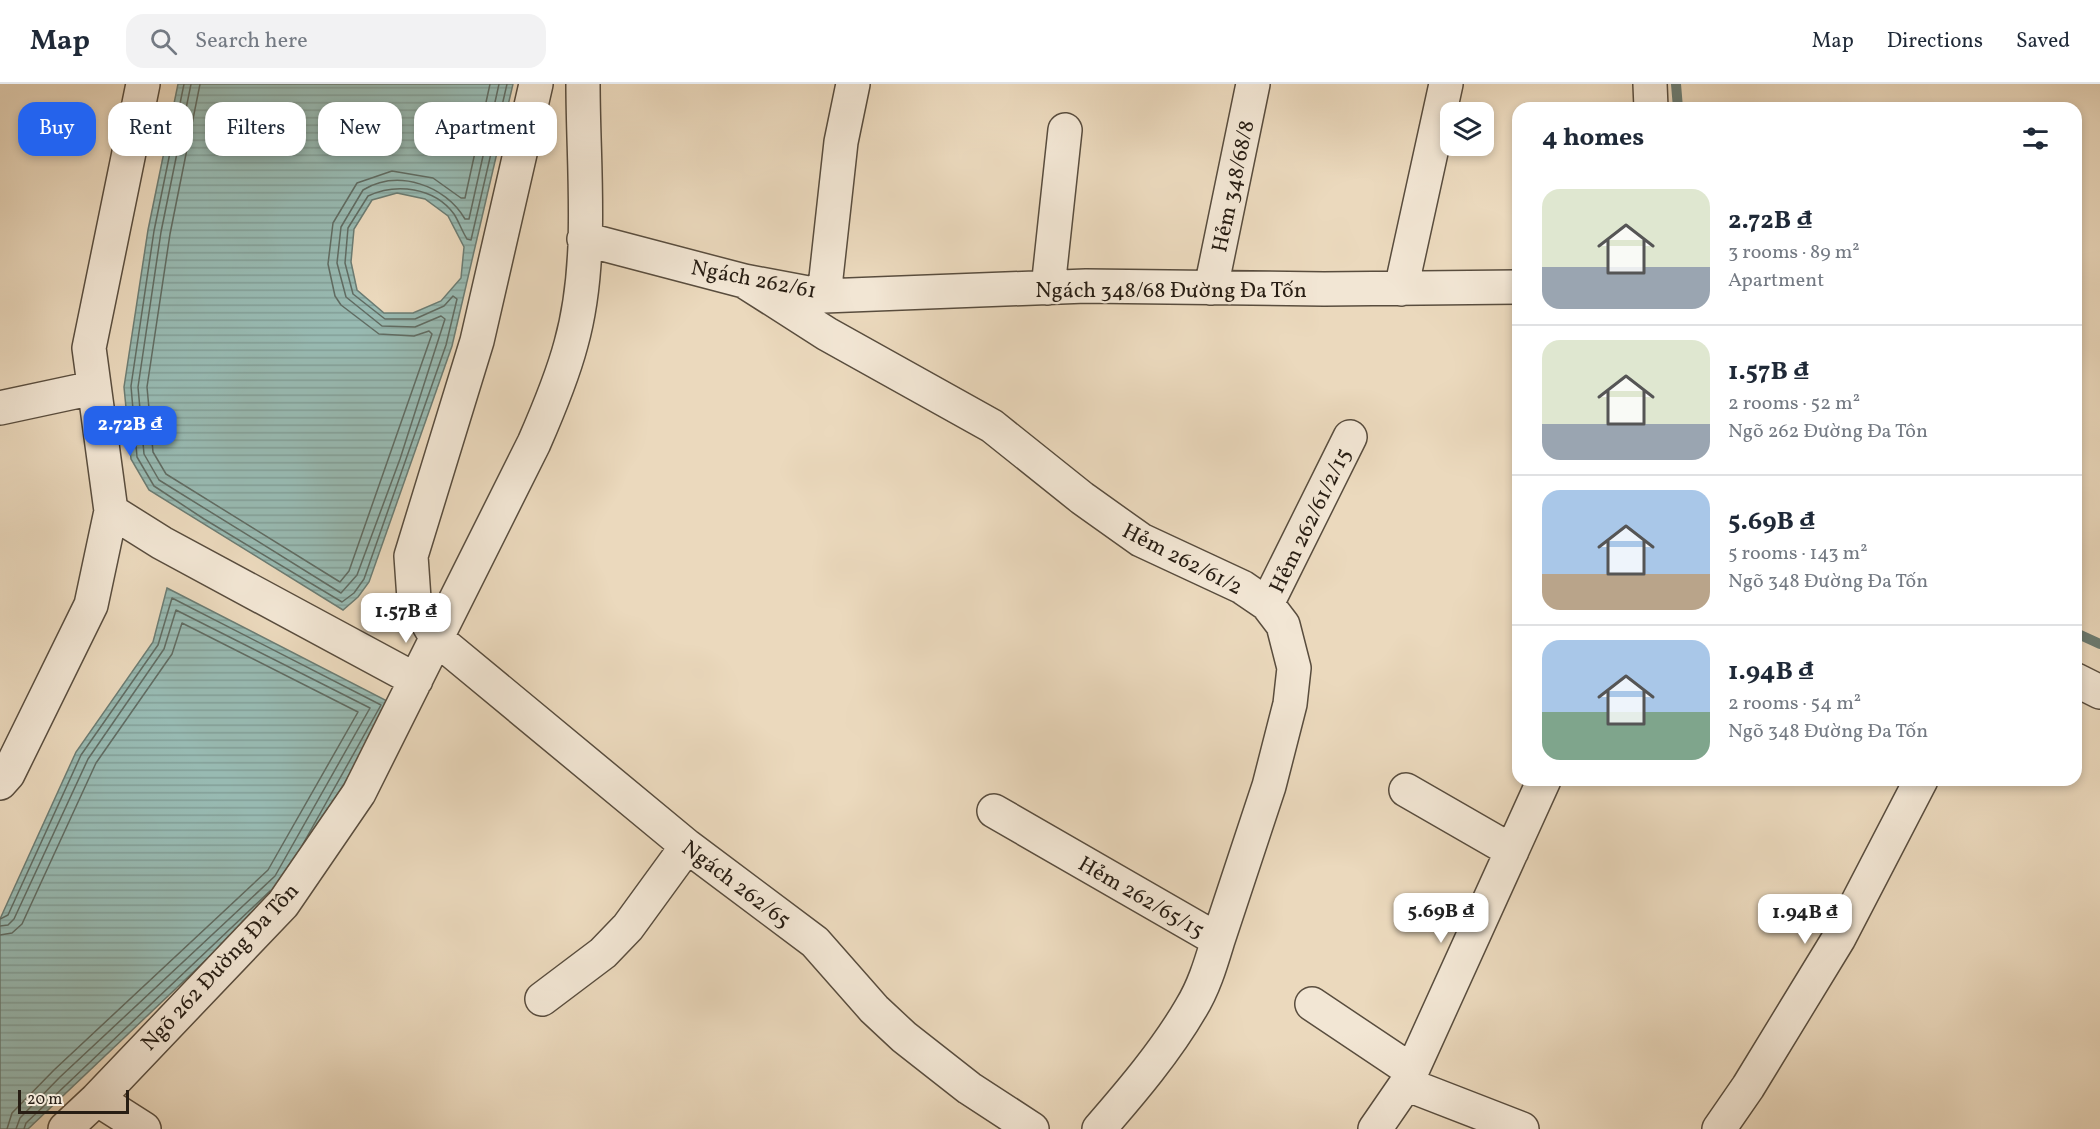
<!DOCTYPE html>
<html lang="en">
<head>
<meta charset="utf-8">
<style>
  :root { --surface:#fff; --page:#f2f2f3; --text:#1f2937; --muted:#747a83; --line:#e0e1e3; --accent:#2563eb }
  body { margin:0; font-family:Vollkorn,serif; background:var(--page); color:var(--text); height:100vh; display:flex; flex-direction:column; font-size:22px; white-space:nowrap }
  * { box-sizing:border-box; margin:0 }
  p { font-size:20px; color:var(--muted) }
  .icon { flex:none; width:33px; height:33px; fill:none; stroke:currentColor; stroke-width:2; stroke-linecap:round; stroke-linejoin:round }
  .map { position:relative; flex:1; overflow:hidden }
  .panel { position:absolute; left:1512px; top:18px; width:570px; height:684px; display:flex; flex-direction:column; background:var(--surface); border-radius:18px; box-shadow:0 3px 9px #0003 }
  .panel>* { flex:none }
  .guide { position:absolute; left:18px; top:18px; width:570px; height:54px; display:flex; gap:12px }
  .fabs { position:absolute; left:1440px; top:18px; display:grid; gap:12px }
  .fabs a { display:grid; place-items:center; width:54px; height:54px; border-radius:12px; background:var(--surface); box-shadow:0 3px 9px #0003; font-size:30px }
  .scale { position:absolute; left:18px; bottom:15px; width:111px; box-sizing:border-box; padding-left:6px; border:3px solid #281e14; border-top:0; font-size:16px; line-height:21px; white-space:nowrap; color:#281e14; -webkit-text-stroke:4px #f2e6d4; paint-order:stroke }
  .price { position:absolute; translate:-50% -51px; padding:0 14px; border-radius:12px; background:#fff; color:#222; font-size:20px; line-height:39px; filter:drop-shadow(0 2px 3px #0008) }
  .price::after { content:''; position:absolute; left:50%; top:36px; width:18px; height:14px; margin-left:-9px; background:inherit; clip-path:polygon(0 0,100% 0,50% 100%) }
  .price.selected { background:var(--accent); color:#fff }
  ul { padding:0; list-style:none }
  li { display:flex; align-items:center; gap:18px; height:150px; padding:0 30px }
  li+li { border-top:2px solid var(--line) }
  li span { display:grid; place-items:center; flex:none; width:168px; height:120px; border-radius:18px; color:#555 }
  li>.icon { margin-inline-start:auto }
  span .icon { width:72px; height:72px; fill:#fffc; stroke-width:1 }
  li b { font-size:26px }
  h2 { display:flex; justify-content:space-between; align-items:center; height:72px; padding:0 30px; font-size:26px }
  .chip { padding:0 21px; border-radius:18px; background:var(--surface); box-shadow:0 3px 9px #0003; font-size:21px; line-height:54px }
  .chip.selected { background:var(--accent); color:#fff }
  header { display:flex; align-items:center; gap:36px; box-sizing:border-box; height:84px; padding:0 30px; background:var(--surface); border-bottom:2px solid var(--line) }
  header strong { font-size:28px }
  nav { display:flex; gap:33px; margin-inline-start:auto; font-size:21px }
  .search { width:420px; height:54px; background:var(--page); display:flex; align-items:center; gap:15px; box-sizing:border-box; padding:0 21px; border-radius:18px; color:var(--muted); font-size:22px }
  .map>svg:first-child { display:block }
</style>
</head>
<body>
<header>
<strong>Map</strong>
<div class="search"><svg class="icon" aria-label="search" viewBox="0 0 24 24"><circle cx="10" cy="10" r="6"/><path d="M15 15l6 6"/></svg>Search here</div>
<nav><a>Map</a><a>Directions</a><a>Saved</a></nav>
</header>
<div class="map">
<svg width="2100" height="1045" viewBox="0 0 2100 1045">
  <defs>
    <pattern id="water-rules" width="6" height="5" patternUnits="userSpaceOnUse" patternTransform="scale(1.5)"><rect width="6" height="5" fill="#98bab2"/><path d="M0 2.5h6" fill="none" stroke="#839f98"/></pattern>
  </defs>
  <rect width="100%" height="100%" fill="#ebd9bd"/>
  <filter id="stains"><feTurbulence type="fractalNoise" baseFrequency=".00333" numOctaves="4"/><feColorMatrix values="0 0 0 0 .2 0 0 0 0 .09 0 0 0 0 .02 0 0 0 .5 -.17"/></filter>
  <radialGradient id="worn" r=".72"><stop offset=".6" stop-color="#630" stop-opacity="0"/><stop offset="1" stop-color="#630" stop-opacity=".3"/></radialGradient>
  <path fill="url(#water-rules)" stroke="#6b7c73" stroke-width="1.5" fill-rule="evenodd" d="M178,0H513L452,262L369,498L358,513L343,526L149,406L131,375L124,303L148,146ZM397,109L425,115L448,132L464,163L461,194L441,217L413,229H384L357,206L351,178L354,145L372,116Z
    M167,504L391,619L286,800L28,1045H0V835L76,668L153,558Z"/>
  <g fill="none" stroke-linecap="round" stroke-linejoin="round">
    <path stroke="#606c63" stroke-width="1.5" d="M184,0L154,147L131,302L137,373L154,402L204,435L342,518L354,509L364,495L446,261L457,215L453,212L444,222L415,235H385L353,210L345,179L348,144L368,112C396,99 434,103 454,130C459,138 462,147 467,155L471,156L507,0
      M191,0L161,148L138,303L144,370L159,396L341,509L357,491L400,375L445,235L441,232L415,243L382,242L346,213L337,179L341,143L363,106C398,85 445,101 465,135H469L499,0
      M200,0L170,150L147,303L153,368L166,390L340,498L349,487L432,250L429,247L414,252L379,250L341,221L335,212L328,180L333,139L357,99L392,87L433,94L461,114H465L490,0
      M0,835L8,831L81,671L158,561L172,514L381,621L303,760
      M0,842L8,841L14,835L88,675L164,565L176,526L370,624L275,792L60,993L20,1034L16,1045
      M0,851L12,849L22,840L96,679L172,570L182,539L358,628L268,786L54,986L12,1029L7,1045
      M24,1045L26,1039L270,807"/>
    <path stroke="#6b7c73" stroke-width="10" d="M1676,0L1678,24
      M2076,549L2100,560"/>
    <g stroke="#594d3e" stroke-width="36">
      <path id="minor" d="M143,0L89,264L111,427L162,459L416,596
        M536,0L477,257L411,472L414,515L437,555L687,762L815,858L874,925L904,953L969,1004L1032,1045
        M1650,0L1651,24
        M584,155L744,197L824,212L841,58L853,0
        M744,197L827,250L992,342L1082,414L1141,456L1242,503L1267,520L1283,541L1294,584L1290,620L1269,702L1218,856
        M1048,204L1065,46
        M1211,204L1253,0
        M1401,205L1446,0
        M824,212L1086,202L1324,205L1518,203
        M0,324L93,304
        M1267,520L1350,353
        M2076,596L2100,608
        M0,699L8,690L91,521L111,427
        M1406,706L1512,767
        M994,727L1218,856C1211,879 1204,903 1191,924C1166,967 1132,1007 1099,1045
        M542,915L603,869L628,843L687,762
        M1312,920L1412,987
        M1406,1000L1522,1045
        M97,1015L144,1045
        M65,1045L97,1015L283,820L359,709L534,359C548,327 562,294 571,260C594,178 583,85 583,0
        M1375,1045L1406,1000L1544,696
        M1719,1045L1748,1003L1839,854L1921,696"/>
    </g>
    <use href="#minor" stroke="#f2e6d4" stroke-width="33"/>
  </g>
  <g text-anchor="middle" stroke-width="4.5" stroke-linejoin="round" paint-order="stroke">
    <g font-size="22" fill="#281e14" stroke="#f2e6d4">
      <text transform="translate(1232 102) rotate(-78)" y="8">Hẻm 348/68/8</text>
      <text transform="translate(754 194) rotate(11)" y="8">Ngách 262/61</text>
      <text x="1171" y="213">Ngách 348/68 Đường Đa Tốn</text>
      <text transform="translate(1309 436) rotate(-64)" y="8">Hẻm 262/61/2/15</text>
      <text transform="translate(1183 474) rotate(27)" y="8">Hẻm 262/61/2</text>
      <text transform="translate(737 799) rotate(37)" y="8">Ngách 262/65</text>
      <text transform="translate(1142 812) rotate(30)" y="8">Hẻm 262/65/15</text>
      <text transform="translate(219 882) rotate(-47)" y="8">Ngõ 262 Đường Đa Tôn</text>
    </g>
  </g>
  <rect width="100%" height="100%" filter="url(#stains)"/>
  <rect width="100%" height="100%" fill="url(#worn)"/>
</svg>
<div class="fabs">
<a><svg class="icon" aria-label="layers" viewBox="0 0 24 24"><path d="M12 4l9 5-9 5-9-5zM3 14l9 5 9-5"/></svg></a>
</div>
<div class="scale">20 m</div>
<b class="price selected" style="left:130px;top:373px">2.72B ₫</b>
<b class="price" style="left:406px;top:560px">1.57B ₫</b>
<b class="price" style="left:1441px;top:860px">5.69B ₫</b>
<b class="price" style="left:1805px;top:861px">1.94B ₫</b>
<div class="guide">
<a class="chip selected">Buy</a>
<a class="chip">Rent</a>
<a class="chip">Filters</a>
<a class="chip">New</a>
<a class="chip">Apartment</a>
</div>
<section class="panel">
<h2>4 homes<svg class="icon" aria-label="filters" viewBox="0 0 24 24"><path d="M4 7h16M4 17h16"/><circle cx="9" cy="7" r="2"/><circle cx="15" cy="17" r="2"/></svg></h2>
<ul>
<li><span style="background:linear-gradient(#dfe7d0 65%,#9aa5b1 0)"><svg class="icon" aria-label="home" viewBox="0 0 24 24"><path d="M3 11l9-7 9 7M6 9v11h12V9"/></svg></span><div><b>2.72B ₫</b><p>3 rooms · 89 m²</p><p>Apartment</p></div></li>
<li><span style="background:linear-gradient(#dfe7d0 70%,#9aa5b1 0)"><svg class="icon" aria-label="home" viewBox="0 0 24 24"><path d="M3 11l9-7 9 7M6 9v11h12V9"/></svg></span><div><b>1.57B ₫</b><p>2 rooms · 52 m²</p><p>Ngõ 262 Đường Đa Tôn</p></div></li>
<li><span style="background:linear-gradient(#a9c7e8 70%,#b9a48a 0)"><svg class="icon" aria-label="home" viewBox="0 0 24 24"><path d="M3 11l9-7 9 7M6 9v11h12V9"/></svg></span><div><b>5.69B ₫</b><p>5 rooms · 143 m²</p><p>Ngõ 348 Đường Đa Tốn</p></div></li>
<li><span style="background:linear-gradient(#a9c7e8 60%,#7fa58c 0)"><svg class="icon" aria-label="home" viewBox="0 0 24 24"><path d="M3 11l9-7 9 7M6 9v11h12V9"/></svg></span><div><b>1.94B ₫</b><p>2 rooms · 54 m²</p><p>Ngõ 348 Đường Đa Tốn</p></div></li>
</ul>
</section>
</div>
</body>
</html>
